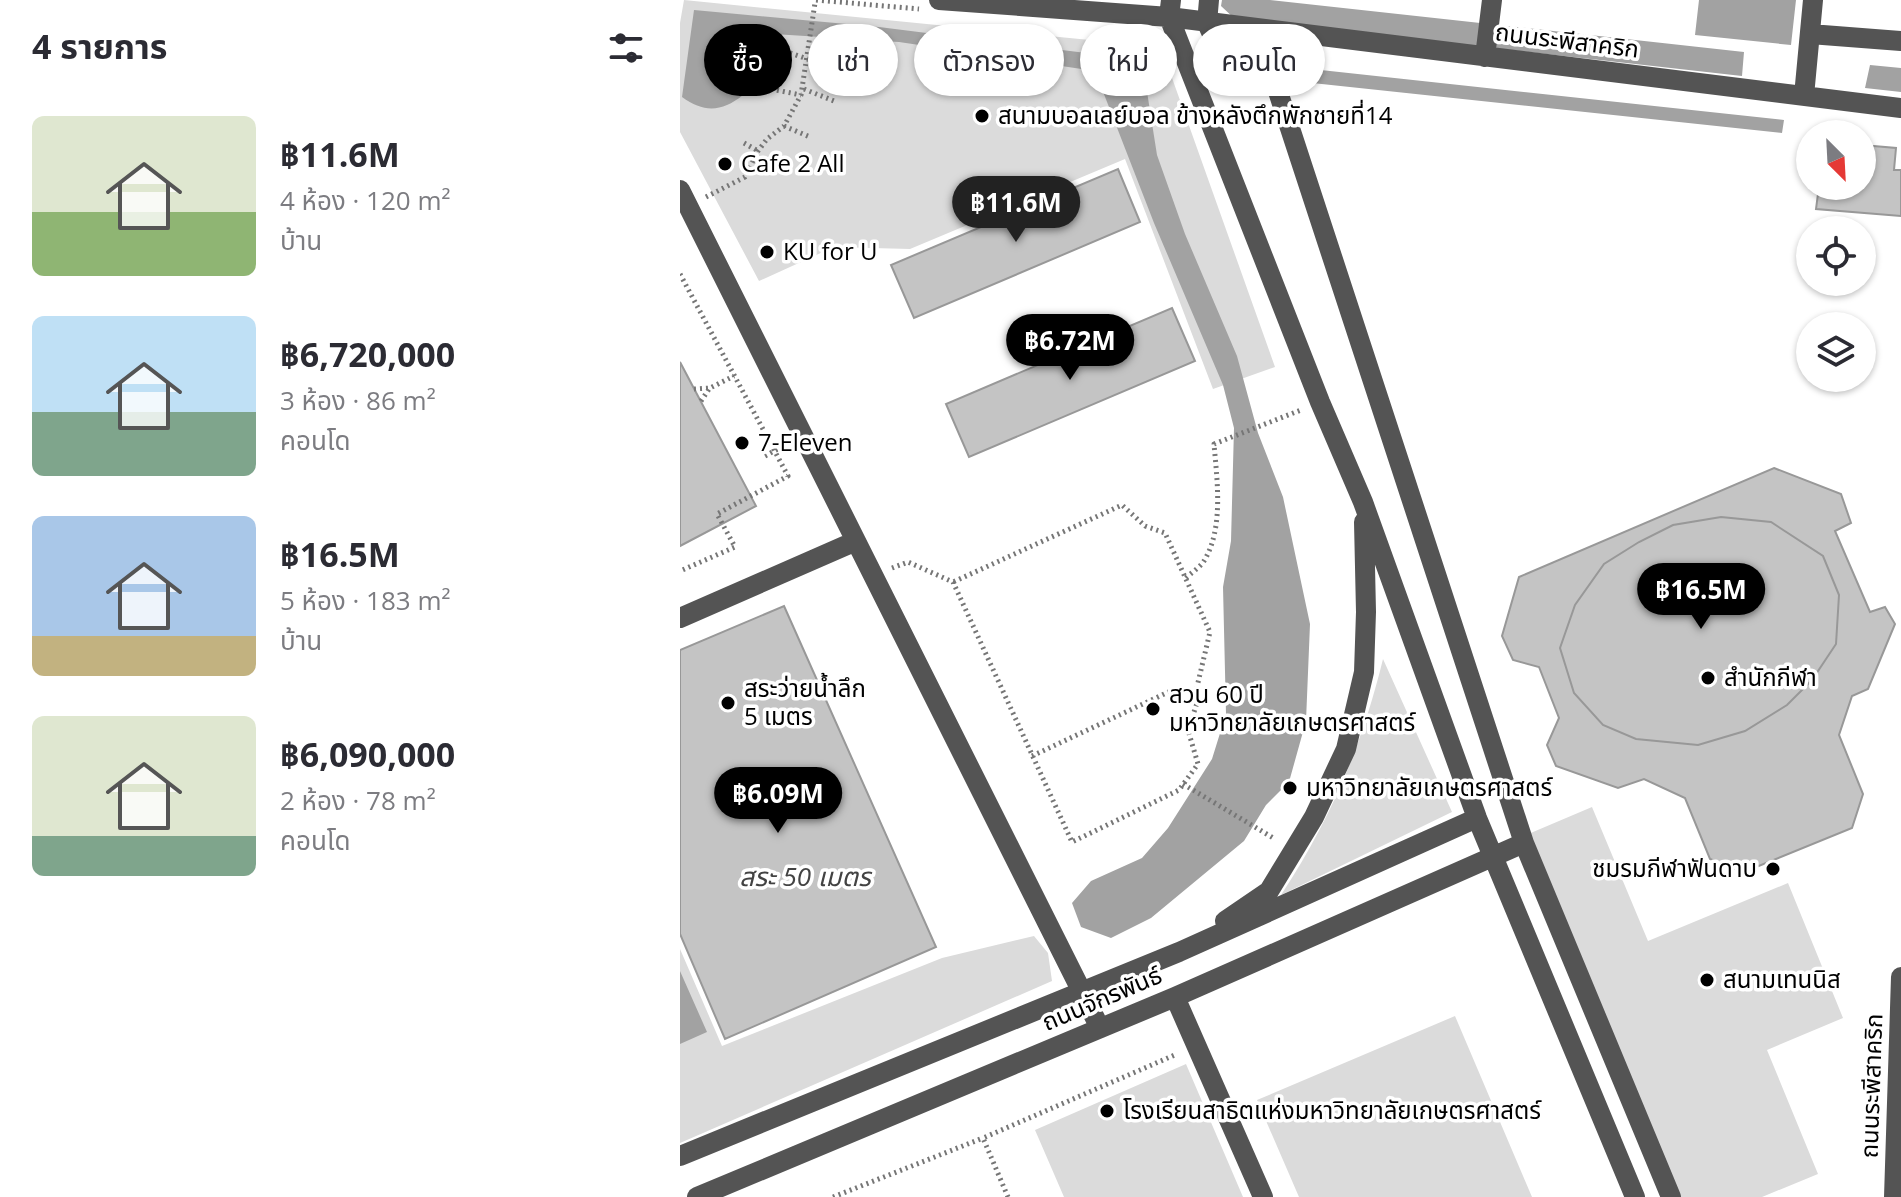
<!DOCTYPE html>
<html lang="th">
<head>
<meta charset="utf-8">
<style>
  :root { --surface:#fff; --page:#f7f7f7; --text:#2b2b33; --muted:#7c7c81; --accent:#000 }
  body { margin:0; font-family:"Open Sans","Noto Sans Thai",sans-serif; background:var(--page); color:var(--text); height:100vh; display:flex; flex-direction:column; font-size:30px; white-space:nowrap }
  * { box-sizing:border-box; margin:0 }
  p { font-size:26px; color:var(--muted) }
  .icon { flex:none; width:44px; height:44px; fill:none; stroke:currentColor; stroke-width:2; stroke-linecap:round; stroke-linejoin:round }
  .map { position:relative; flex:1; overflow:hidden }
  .drawer { display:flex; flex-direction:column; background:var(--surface); width:680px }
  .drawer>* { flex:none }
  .guide { position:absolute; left:24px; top:24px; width:760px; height:72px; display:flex; gap:16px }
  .needle { width:52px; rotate:156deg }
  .buttons { position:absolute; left:1116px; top:120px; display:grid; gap:16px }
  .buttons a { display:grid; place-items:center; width:80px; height:80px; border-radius:50%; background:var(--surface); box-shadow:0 2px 6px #0004; font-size:40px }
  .price { position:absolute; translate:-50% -68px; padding:0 18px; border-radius:28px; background:var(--accent); color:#fff; font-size:26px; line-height:52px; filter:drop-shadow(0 2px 4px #0008) }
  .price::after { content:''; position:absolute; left:50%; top:48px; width:24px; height:18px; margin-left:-12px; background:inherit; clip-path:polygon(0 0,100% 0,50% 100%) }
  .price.active { background:#222; color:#fff }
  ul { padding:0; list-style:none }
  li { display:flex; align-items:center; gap:24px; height:200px; padding:0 32px }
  li span { display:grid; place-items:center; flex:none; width:224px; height:160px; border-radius:12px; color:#555 }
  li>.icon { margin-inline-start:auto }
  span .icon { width:96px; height:96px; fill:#fffc; stroke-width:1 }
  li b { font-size:34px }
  h2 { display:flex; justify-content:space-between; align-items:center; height:96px; padding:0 32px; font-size:34px }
  .chip { padding:0 28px; border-radius:36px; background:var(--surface); box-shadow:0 2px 6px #0004; font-size:28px; line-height:72px }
  .chip.active { background:var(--accent); color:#fff }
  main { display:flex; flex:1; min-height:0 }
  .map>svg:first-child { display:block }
</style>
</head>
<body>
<main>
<section class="drawer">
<h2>4 รายการ<svg class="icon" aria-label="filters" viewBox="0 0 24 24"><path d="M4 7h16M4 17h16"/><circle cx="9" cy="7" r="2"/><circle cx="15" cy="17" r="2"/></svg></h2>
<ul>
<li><span style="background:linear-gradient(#dfe7d0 60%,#8fb573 0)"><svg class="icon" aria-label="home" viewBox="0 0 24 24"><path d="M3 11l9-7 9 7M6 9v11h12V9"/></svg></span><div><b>฿11.6M</b><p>4 ห้อง · 120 m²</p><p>บ้าน</p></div></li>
<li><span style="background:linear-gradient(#bfe0f5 60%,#7fa58c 0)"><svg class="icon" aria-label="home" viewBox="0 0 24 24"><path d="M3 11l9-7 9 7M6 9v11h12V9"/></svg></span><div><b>฿6,720,000</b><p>3 ห้อง · 86 m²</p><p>คอนโด</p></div></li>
<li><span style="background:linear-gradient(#a9c7e8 75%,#c2b280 0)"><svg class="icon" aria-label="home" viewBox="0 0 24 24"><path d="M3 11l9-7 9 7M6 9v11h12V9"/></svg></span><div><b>฿16.5M</b><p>5 ห้อง · 183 m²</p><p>บ้าน</p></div></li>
<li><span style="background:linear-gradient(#dfe7d0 75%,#7fa58c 0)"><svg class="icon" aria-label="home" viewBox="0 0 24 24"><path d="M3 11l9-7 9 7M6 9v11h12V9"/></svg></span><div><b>฿6,090,000</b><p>2 ห้อง · 78 m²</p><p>คอนโด</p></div></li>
</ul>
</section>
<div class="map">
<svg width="1221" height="1197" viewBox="0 0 1221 1197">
  <rect width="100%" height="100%" fill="#fff"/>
  <path fill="#dbdbdb" d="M4,0L481,47L595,367L533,389L445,159L230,249L154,247L79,281L0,132V23Z
    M703,659L772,812L601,895C650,821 682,745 703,659Z
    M912,807L968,941L1108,883L1163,1018L1087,1050L1138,1174L1082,1197H996L846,835Z
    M354,936L368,953L372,981L0,1143V949L42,1046L262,958Z
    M775,1016L852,1197H619L577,1100Z
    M506,1064L563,1197H384L355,1130Z"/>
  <path fill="#a2a2a2" d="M542,0H590L1064,52L1062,76L555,19L541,6Z
    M1019,0H1116L1111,45L1015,35Z
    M14,10L199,27L462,60L477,155L505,234L557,356L578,433L603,497L630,624L626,721L609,782L586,805L564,841L471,918L431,938L401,927L392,903L411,881L462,858L488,828L532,759L546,714L543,587L551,541L554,428L543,385L474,223L415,71L219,42L63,32V95C42,112 24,113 2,97Z
    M557,61L1104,120L1102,133L558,75Z
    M1190,65L1221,68V92L1185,88Z
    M0,971L27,1032L0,1044Z"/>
  <path fill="#c4c4c4" stroke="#989898" stroke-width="2" d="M1182,145L1216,148L1214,170H1221V216L1136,209L1139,186H1182Z
    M438,169L460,222L234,318L211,265Z
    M492,308L515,361L289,457L266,404Z
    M0,362L76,506L0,546Z
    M1094,468L1161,494L1171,523L1155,531L1190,612L1205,607L1215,624L1188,689L1172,696L1159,735L1183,794L1172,828L1064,872L1030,859L1005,798L964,779L938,788L876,766L867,745L879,718L859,667L833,660L822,636L839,577Z
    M1041,517L1091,522L1143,556L1159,595L1156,644L1132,680L1107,705L1065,731L1018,745L956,739L923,725L894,693L880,648L895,605L924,564L959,542L993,525Z
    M104,606L256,947L45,1039L0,934V650Z"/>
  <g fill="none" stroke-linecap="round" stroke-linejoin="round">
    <path stroke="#767676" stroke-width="5" stroke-dasharray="2 4" stroke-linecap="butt" d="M136,0L239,9
      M93,47L162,71
      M91,89L121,95
      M124,89L154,101
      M104,126L130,137
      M64,143L78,151
      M26,197L65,177L78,151L87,139L104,126L121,95L135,3
      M0,274L108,476L37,514L55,547L0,571
      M14,389L30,388L54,376
      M21,401L29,389
      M85,456L105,445
      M212,568L228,562L273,582L392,842L499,790L518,764L508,730L517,703L516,691L530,632L485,533L465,526L442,505L273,582
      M506,578C511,573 520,567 524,561C544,528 537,480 534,444L621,410
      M352,756L497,688L516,691
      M503,784L595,839
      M153,1197L303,1138
      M328,1197L303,1138L497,1054"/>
    <path stroke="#545454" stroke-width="20" d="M259,0L489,17L1221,108
      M491,0L489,17L640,402L683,502L797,818L955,1197
      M529,0L527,23L532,34L589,64L844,843L991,1197
      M1130,34L1221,41
      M805,57L812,0
      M1124,96L1133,0
      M0,190L420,1028
      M0,618L176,541
      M545,921L589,891L634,817L666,749L684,672L686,612L684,522
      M495,997L583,1197
      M0,1156L499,952L797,818
      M17,1197L495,997L844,843
      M1214,1197L1221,977"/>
  </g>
  <g fill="#000" stroke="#fff" stroke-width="3">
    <circle cx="302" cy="116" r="8"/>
    <circle cx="45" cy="164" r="8"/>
    <circle cx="87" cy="252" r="8"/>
    <circle cx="62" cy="443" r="8"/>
    <circle cx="1028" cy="678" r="8"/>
    <circle cx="48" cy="703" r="8"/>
    <circle cx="473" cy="709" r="8"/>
    <circle cx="610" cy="788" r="8"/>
    <circle cx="1093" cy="869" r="8"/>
    <circle cx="1027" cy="980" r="8"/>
    <circle cx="427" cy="1111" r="8"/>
  </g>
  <g text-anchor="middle" stroke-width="7" stroke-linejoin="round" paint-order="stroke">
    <g font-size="24" fill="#000" stroke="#fff">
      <text transform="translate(887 41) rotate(7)" y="8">ถนนระพีสาคริก</text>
      <text transform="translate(422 999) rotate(-23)" y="8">ถนนจักรพันธ์</text>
      <text transform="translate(1192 1086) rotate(-88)" y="8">ถนนระพีสาคริก</text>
    </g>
    <g font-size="24" fill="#000" stroke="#fff" text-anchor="start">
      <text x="318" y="124">สนามบอลเลย์บอล ข้างหลังตึกพักชายที่14</text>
      <text x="61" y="172">Cafe 2 All</text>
      <text x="103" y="260">KU for U</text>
      <text x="78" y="451">7-Eleven</text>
      <text x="1044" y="686">สำนักกีฬา</text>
      <text x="64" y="697">สระว่ายน้ำลึก<tspan x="64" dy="28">5 เมตร</tspan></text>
      <text x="489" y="703">สวน 60 ปี<tspan x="489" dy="28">มหาวิทยาลัยเกษตรศาสตร์</tspan></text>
      <text x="626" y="796">มหาวิทยาลัยเกษตรศาสตร์</text>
      <text x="1077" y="877" text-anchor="end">ชมรมกีฬาฟันดาบ</text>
      <text x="1043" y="988">สนามเทนนิส</text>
      <text x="443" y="1119">โรงเรียนสาธิตแห่งมหาวิทยาลัยเกษตรศาสตร์</text>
    </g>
    <g font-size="26" font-style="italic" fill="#434343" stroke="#fff">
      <text x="125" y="886">สระ 50 เมตร</text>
    </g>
  </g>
</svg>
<div class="buttons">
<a><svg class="needle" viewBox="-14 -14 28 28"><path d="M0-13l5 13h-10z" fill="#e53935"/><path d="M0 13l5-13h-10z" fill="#7c7c81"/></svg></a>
<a><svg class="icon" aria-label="locate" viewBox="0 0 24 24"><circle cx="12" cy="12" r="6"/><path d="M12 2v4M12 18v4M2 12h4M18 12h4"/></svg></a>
<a><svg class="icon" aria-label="layers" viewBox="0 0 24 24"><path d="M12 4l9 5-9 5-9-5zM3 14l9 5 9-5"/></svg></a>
</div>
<b class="price active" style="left:336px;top:244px">฿11.6M</b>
<b class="price" style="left:390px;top:382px">฿6.72M</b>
<b class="price" style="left:1021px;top:631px">฿16.5M</b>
<b class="price" style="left:98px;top:835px">฿6.09M</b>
<div class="guide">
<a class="chip active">ซื้อ</a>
<a class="chip">เช่า</a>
<a class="chip">ตัวกรอง</a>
<a class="chip">ใหม่</a>
<a class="chip">คอนโด</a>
</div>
</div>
</main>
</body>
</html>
